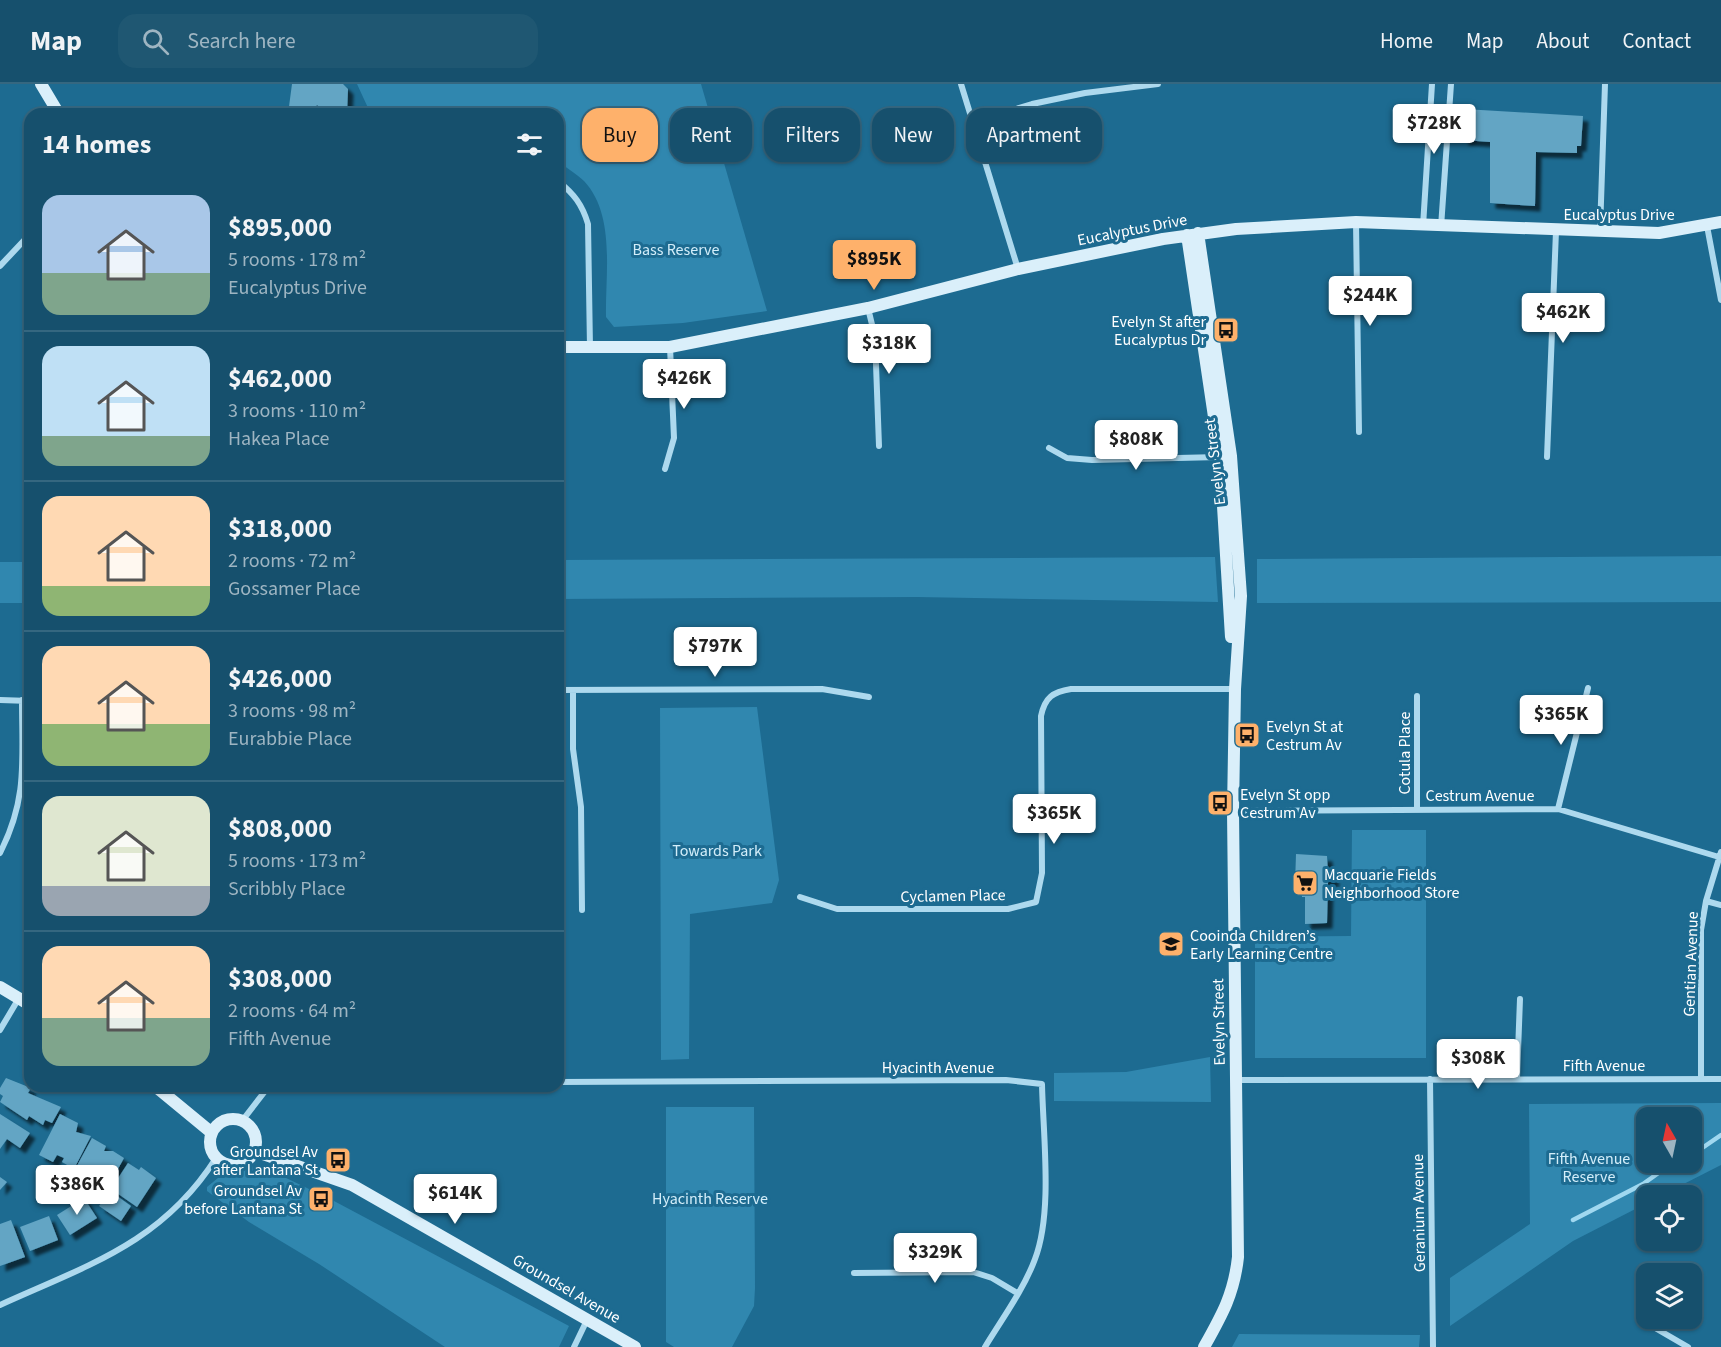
<!DOCTYPE html>
<html lang="en">
<head>
<meta charset="utf-8">
<style>
  :root { --surface:#16506d; --page:#1f5772; --text:#f1f3f6; --muted:#9eb5c2; --line:#356780; --accent:#feb16b }
  body { margin:0; font-family:"Source Sans 3",sans-serif; background:var(--page); color:var(--text); height:100vh; display:flex; flex-direction:column; font-size:22px; white-space:nowrap }
  * { box-sizing:border-box; margin:0 }
  p { font-size:20px; color:var(--muted) }
  .icon { flex:none; width:33px; height:33px; fill:none; stroke:currentColor; stroke-width:2; stroke-linecap:round; stroke-linejoin:round }
  .map { position:relative; flex:1; overflow:hidden }
  .drawer { position:absolute; left:24px; top:24px; width:540px; height:984px; display:flex; flex-direction:column; background:var(--surface); border-radius:18px; box-shadow:0 2px 4px #0004,0 0 0 2px var(--line) }
  .drawer>* { flex:none }
  .banner { position:absolute; left:582px; top:24px; width:570px; height:54px; display:flex; gap:12px }
  .needle { width:39px; rotate:351deg }
  .controls { position:absolute; left:1636px; top:1023px; display:grid; gap:12px }
  .controls a { display:grid; place-items:center; width:66px; height:66px; border-radius:12px; background:var(--surface); box-shadow:0 2px 4px #0004,0 0 0 2px var(--line); font-size:30px }
  .price { position:absolute; translate:-50% -51px; padding:0 14px; border-radius:6px; background:#fff; color:#222; font-size:20px; line-height:39px; filter:drop-shadow(0 2px 3px #0008) }
  .price::after { content:''; position:absolute; left:50%; top:36px; width:18px; height:14px; margin-left:-9px; background:inherit; clip-path:polygon(0 0,100% 0,50% 100%) }
  .price.active { background:var(--accent); color:#111 }
  ul { padding:0; list-style:none }
  li { display:flex; align-items:center; gap:18px; height:150px; padding:0 18px }
  li+li { border-top:2px solid var(--line) }
  li span { display:grid; place-items:center; flex:none; width:168px; height:120px; border-radius:18px; color:#555 }
  li>.icon { margin-inline-start:auto }
  span .icon { width:72px; height:72px; fill:#fffc; stroke-width:1 }
  li b { font-size:26px }
  h2 { display:flex; justify-content:space-between; align-items:center; height:72px; padding:0 18px; font-size:26px }
  .tag { padding:0 21px; border-radius:18px; background:var(--surface); box-shadow:0 2px 4px #0004,0 0 0 2px var(--line); font-size:21px; line-height:54px }
  .tag.active { background:var(--accent); color:#111 }
  header { display:flex; align-items:center; gap:36px; box-sizing:border-box; height:84px; padding:0 30px; background:var(--surface); border-bottom:2px solid var(--line) }
  header strong { font-size:28px }
  nav { display:flex; gap:33px; margin-inline-start:auto; font-size:21px }
  .search { width:420px; height:54px; background:var(--page); display:flex; align-items:center; gap:15px; box-sizing:border-box; padding:0 21px; border-radius:18px; color:var(--muted); font-size:22px }
  .map>svg:first-child { display:block }
</style>
</head>
<body>
<header>
<strong>Map</strong>
<div class="search"><svg class="icon" aria-label="search" viewBox="0 0 24 24"><circle cx="10" cy="10" r="6"/><path d="M15 15l6 6"/></svg>Search here</div>
<nav><a>Home</a><a>Map</a><a>About</a><a>Contact</a></nav>
</header>
<div class="map">
<svg width="1721" height="1263" viewBox="0 0 1721 1263">
  <defs>
    <filter id="shadow"><feDropShadow dx="5.5" dy="5.5" stdDeviation="1.5" flood-color="#0009"/></filter>
  </defs>
  <rect width="100%" height="100%" fill="#1d6b91"/>
  <path fill="#3087af" fill-rule="evenodd" d="M357,0H701L767,227L683,239L614,243L606,233C605,191 616,131 584,97C577,90 566,84 558,77V30H367L369,26Z
    M1721,472V518L1257,519V475Z
    M1215,473L1218,518L917,513L558,515V476Z
    M30,478V519H0V478Z
    M757,623L779,796L772,819L690,830L689,975L661,976L660,624Z
    M1352,746H1426V974H1255V853L1351,852Z
    M1210,973L1211,1018L1054,1017V989L1126,988Z
    M1721,1019V1081L1662,1111L1647,1112V1119L1573,1157L1450,1242V1194L1530,1140L1529,1020ZM1647,1034H1692V1078H1647Z
    M666,1023H754L755,1204L754,1222L732,1263H674L666,1258Z
    M259,1081L334,1117L569,1242L559,1263H445L319,1180L249,1138L207,1107V1103L224,1089Z
    M1239,1250L1420,1251L1419,1263H1232Z"/>
  <g fill="none" stroke-linecap="round" stroke-linejoin="round">
    <path stroke="#a0d8f0" stroke-width="4.5" d="M1692,1071L1721,1051
      M1573,1136L1643,1100L1664,1085L1681,1078"/>
  </g>
  <path fill="#63a5c4" filter="url(#shadow)" d="M292,0H343L348,5L347,29L324,27L317,21L311,30H288Z
    M1464,25L1583,32L1581,62H1577V69L1536,68L1535,122L1490,119V58L1463,56Z
    M1296,770L1327,772L1328,790L1333,791L1334,798L1328,797L1327,839L1305,840V813H1302L1301,800L1295,801Z
    M6,994L31,1004L28,1009L61,1023L52,1039L45,1036L43,1041L29,1032L27,1036L0,1018L3,1012L0,1010V1004Z
    M0,1030L30,1049L20,1064L7,1055L0,1065Z
    M60,1030L78,1039L76,1048L91,1052L74,1085L62,1078L64,1074L57,1071L53,1078L39,1071Z
    M92,1054L106,1062L104,1067H113L124,1074L113,1094L110,1092L104,1102L73,1089Z
    M128,1079L139,1086L141,1083L156,1094L137,1123L111,1105Z
    M0,1093L7,1098L0,1106Z
    M110,1107L131,1122L121,1137L99,1122Z
    M84,1114L97,1134L70,1151L57,1131Z
    M49,1132L58,1156L30,1167L20,1143Z
    M11,1136L25,1173L0,1182V1140Z"/>
  <g fill="none" stroke-linecap="round" stroke-linejoin="round">
    <path stroke="#add9ee" stroke-width="6" d="M961,0L1018,185
      M974,38L1032,20L1085,9L1158,0
      M558,97C574,110 582,120 588,140L590,264
      M1356,138L1359,348
      M1423,142L1432,0
      M1707,142L1721,216
      M1441,143L1451,0
      M1600,147L1605,0
      M0,182L30,150
      M868,224L875,253L879,362
      M1049,364L1067,374L1092,376L1220,373
      M1547,373L1556,147
      M665,385L674,354L670,263
      M558,606L822,605L869,613
      M573,606V665L581,723L582,826
      M1417,612V725
      M0,616L30,617
      M1558,725L1588,604
      M1233,727L1558,725L1719,773
      M0,769C28,714 22,676 22,616
      M800,813L837,825H1008L1036,818L1042,789L1041,632C1045,613 1053,608 1071,605H1235
      M1706,817L1721,821
      M0,946L19,914
      M1517,994L1520,915
      M1430,995L1433,1263
      M1701,995V846L1706,817L1721,768
      M1236,996L1721,995
      M558,998L1006,996L1042,1000C1043,1051 1053,1128 1035,1175C1024,1205 1002,1235 985,1263
      M242,1037L269,1002
      M854,1189L973,1188L992,1194L1017,1209
      M0,1221C88,1181 162,1159 216,1074
      M1650,1241L1688,1263
      M574,1263L587,1236"/>
    <path stroke="#daeffa" stroke-width="12" d="M41,0L59,30
      M1198,149L1231,372L1241,512L1235,605L1233,727L1238,1173C1234,1210 1222,1231 1204,1263
      M1187,151L1220,373L1231,553
      M558,263H670L868,224L1018,185L1163,155L1236,145L1356,138L1659,149L1721,138
      M0,903L30,921
      M155,1002L212,1049
      M210 1058a23 23 0 1 1 46 0a23 23 0 1 1-46 0Z
      M254,1067L352,1101L635,1263"/>
  </g>
  <defs>
    <g id="bus-square" transform="scale(1.35)"><rect x="-9" y="-9" width="18" height="18" rx="4" fill="#feb16b" stroke="#1d6b91"/><path d="M-5-6H5V4H4V6H2V4H-2V6H-4V4H-5ZM-3.5-4V0h7V-4ZM-3.5 1.2v1.5H-2V1.2ZM2 1.2v1.5H3.5V1.2Z" fill="#111"/></g>
    <g id="supermarket-square" transform="scale(1.35)"><rect x="-9" y="-9" width="18" height="18" rx="4" fill="#feb16b" stroke="#1d6b91"/><path d="M-6-5.5h2.5l.6 2H6L4.5 2H-2.5L-4.4-4H-6ZM-1.5 3.2a1.3 1.3 0 1 0 .1 0ZM3 3.2a1.3 1.3 0 1 0 .1 0Z" fill="#111"/></g>
    <g id="school-square" transform="scale(1.35)"><rect x="-9" y="-9" width="18" height="18" rx="4" fill="#feb16b" stroke="#1d6b91"/><path d="M0-5L7-2L0 1L-7-2ZM-4 1L0 2.5L4 1V4Q0 6-4 4Z" fill="#111"/></g>
  </defs>
  <g fill-rule="evenodd">
    <use href="#bus-square" x="1226" y="246"/>
    <use href="#bus-square" x="1247" y="651"/>
    <use href="#bus-square" x="1220" y="719"/>
    <use href="#supermarket-square" x="1305" y="799"/>
    <use href="#school-square" x="1171" y="860"/>
    <use href="#bus-square" x="338" y="1076"/>
    <use href="#bus-square" x="321" y="1115"/>
  </g>
  <g text-anchor="middle" stroke-width="6" stroke-linejoin="round" paint-order="stroke">
    <g font-size="16" fill="#fff" stroke="#1d6b91">
      <text x="1619" y="136">Eucalyptus Drive</text>
      <text transform="translate(1132 145) rotate(-11)" y="6">Eucalyptus Drive</text>
      <text transform="translate(1214 378) rotate(-97)" y="6">Evelyn Street</text>
      <text transform="translate(1404 669) rotate(-90)" y="6">Cotula Place</text>
      <text x="1480" y="717">Cestrum Avenue</text>
      <text transform="translate(953 811) rotate(-1)" y="6">Cyclamen Place</text>
      <text transform="translate(1690 880) rotate(-88)" y="6">Gentian Avenue</text>
      <text transform="translate(1218 938) rotate(-91)" y="6">Evelyn Street</text>
      <text x="1604" y="987">Fifth Avenue</text>
      <text x="938" y="989">Hyacinth Avenue</text>
      <text transform="translate(1418 1129) rotate(-91)" y="6">Geranium Avenue</text>
      <text transform="translate(567 1204) rotate(30)" y="6">Groundsel Avenue</text>
    </g>
    <g font-size="16" fill="#d3eefa" stroke="#1d6b91">
      <text x="676" y="171">Bass Reserve</text>
      <text x="717" y="772">Towards Park</text>
      <text x="1589" y="1080">Fifth Avenue<tspan x="1589" dy="18">Reserve</tspan></text>
      <text x="710" y="1120">Hyacinth Reserve</text>
    </g>
    <g font-size="16" fill="#fff" stroke="#1d6b91" text-anchor="start">
      <text x="1206" y="243" text-anchor="end">Evelyn St after<tspan x="1206" dy="18">Eucalyptus Dr</tspan></text>
      <text x="1266" y="648">Evelyn St at<tspan x="1266" dy="18">Cestrum Av</tspan></text>
      <text x="1240" y="716">Evelyn St opp<tspan x="1240" dy="18">Cestrum Av</tspan></text>
      <text x="1324" y="796">Macquarie Fields<tspan x="1324" dy="18">Neighborhood Store</tspan></text>
      <text x="1190" y="857">Cooinda Children’s<tspan x="1190" dy="18">Early Learning Centre</tspan></text>
      <text x="318" y="1073" text-anchor="end">Groundsel Av<tspan x="318" dy="18">after Lantana St</tspan></text>
      <text x="302" y="1112" text-anchor="end">Groundsel Av<tspan x="302" dy="18">before Lantana St</tspan></text>
    </g>
  </g>
</svg>
<div class="controls">
<a><svg class="needle" viewBox="-14 -14 28 28"><path d="M0-13l5 13h-10z" fill="#e53935"/><path d="M0 13l5-13h-10z" fill="#9eb5c2"/></svg></a>
<a><svg class="icon" aria-label="locate" viewBox="0 0 24 24"><circle cx="12" cy="12" r="6"/><path d="M12 2v4M12 18v4M2 12h4M18 12h4"/></svg></a>
<a><svg class="icon" aria-label="layers" viewBox="0 0 24 24"><path d="M12 4l9 5-9 5-9-5zM3 14l9 5 9-5"/></svg></a>
</div>
<b class="price" style="left:1434px;top:71px">$728K</b>
<b class="price active" style="left:874px;top:207px">$895K</b>
<b class="price" style="left:1370px;top:243px">$244K</b>
<b class="price" style="left:1563px;top:260px">$462K</b>
<b class="price" style="left:889px;top:291px">$318K</b>
<b class="price" style="left:684px;top:326px">$426K</b>
<b class="price" style="left:1136px;top:387px">$808K</b>
<b class="price" style="left:715px;top:594px">$797K</b>
<b class="price" style="left:1561px;top:662px">$365K</b>
<b class="price" style="left:1054px;top:761px">$365K</b>
<b class="price" style="left:1478px;top:1006px">$308K</b>
<b class="price" style="left:77px;top:1132px">$386K</b>
<b class="price" style="left:455px;top:1141px">$614K</b>
<b class="price" style="left:935px;top:1200px">$329K</b>
<div class="banner">
<a class="tag active">Buy</a>
<a class="tag">Rent</a>
<a class="tag">Filters</a>
<a class="tag">New</a>
<a class="tag">Apartment</a>
</div>
<section class="drawer">
<h2>14 homes<svg class="icon" aria-label="filters" viewBox="0 0 24 24"><path d="M4 7h16M4 17h16"/><circle cx="9" cy="7" r="2"/><circle cx="15" cy="17" r="2"/></svg></h2>
<ul>
<li><span style="background:linear-gradient(#a9c7e8 65%,#7fa58c 0)"><svg class="icon" aria-label="home" viewBox="0 0 24 24"><path d="M3 11l9-7 9 7M6 9v11h12V9"/></svg></span><div><b>$895,000</b><p>5 rooms · 178 m²</p><p>Eucalyptus Drive</p></div></li>
<li><span style="background:linear-gradient(#bfe0f5 75%,#7fa58c 0)"><svg class="icon" aria-label="home" viewBox="0 0 24 24"><path d="M3 11l9-7 9 7M6 9v11h12V9"/></svg></span><div><b>$462,000</b><p>3 rooms · 110 m²</p><p>Hakea Place</p></div></li>
<li><span style="background:linear-gradient(#ffd9b3 75%,#8fb573 0)"><svg class="icon" aria-label="home" viewBox="0 0 24 24"><path d="M3 11l9-7 9 7M6 9v11h12V9"/></svg></span><div><b>$318,000</b><p>2 rooms · 72 m²</p><p>Gossamer Place</p></div></li>
<li><span style="background:linear-gradient(#ffd9b3 65%,#8fb573 0)"><svg class="icon" aria-label="home" viewBox="0 0 24 24"><path d="M3 11l9-7 9 7M6 9v11h12V9"/></svg></span><div><b>$426,000</b><p>3 rooms · 98 m²</p><p>Eurabbie Place</p></div></li>
<li><span style="background:linear-gradient(#dfe7d0 75%,#9aa5b1 0)"><svg class="icon" aria-label="home" viewBox="0 0 24 24"><path d="M3 11l9-7 9 7M6 9v11h12V9"/></svg></span><div><b>$808,000</b><p>5 rooms · 173 m²</p><p>Scribbly Place</p></div></li>
<li><span style="background:linear-gradient(#ffd9b3 60%,#7fa58c 0)"><svg class="icon" aria-label="home" viewBox="0 0 24 24"><path d="M3 11l9-7 9 7M6 9v11h12V9"/></svg></span><div><b>$308,000</b><p>2 rooms · 64 m²</p><p>Fifth Avenue</p></div></li>
</ul>
</section>
</div>
</body>
</html>
